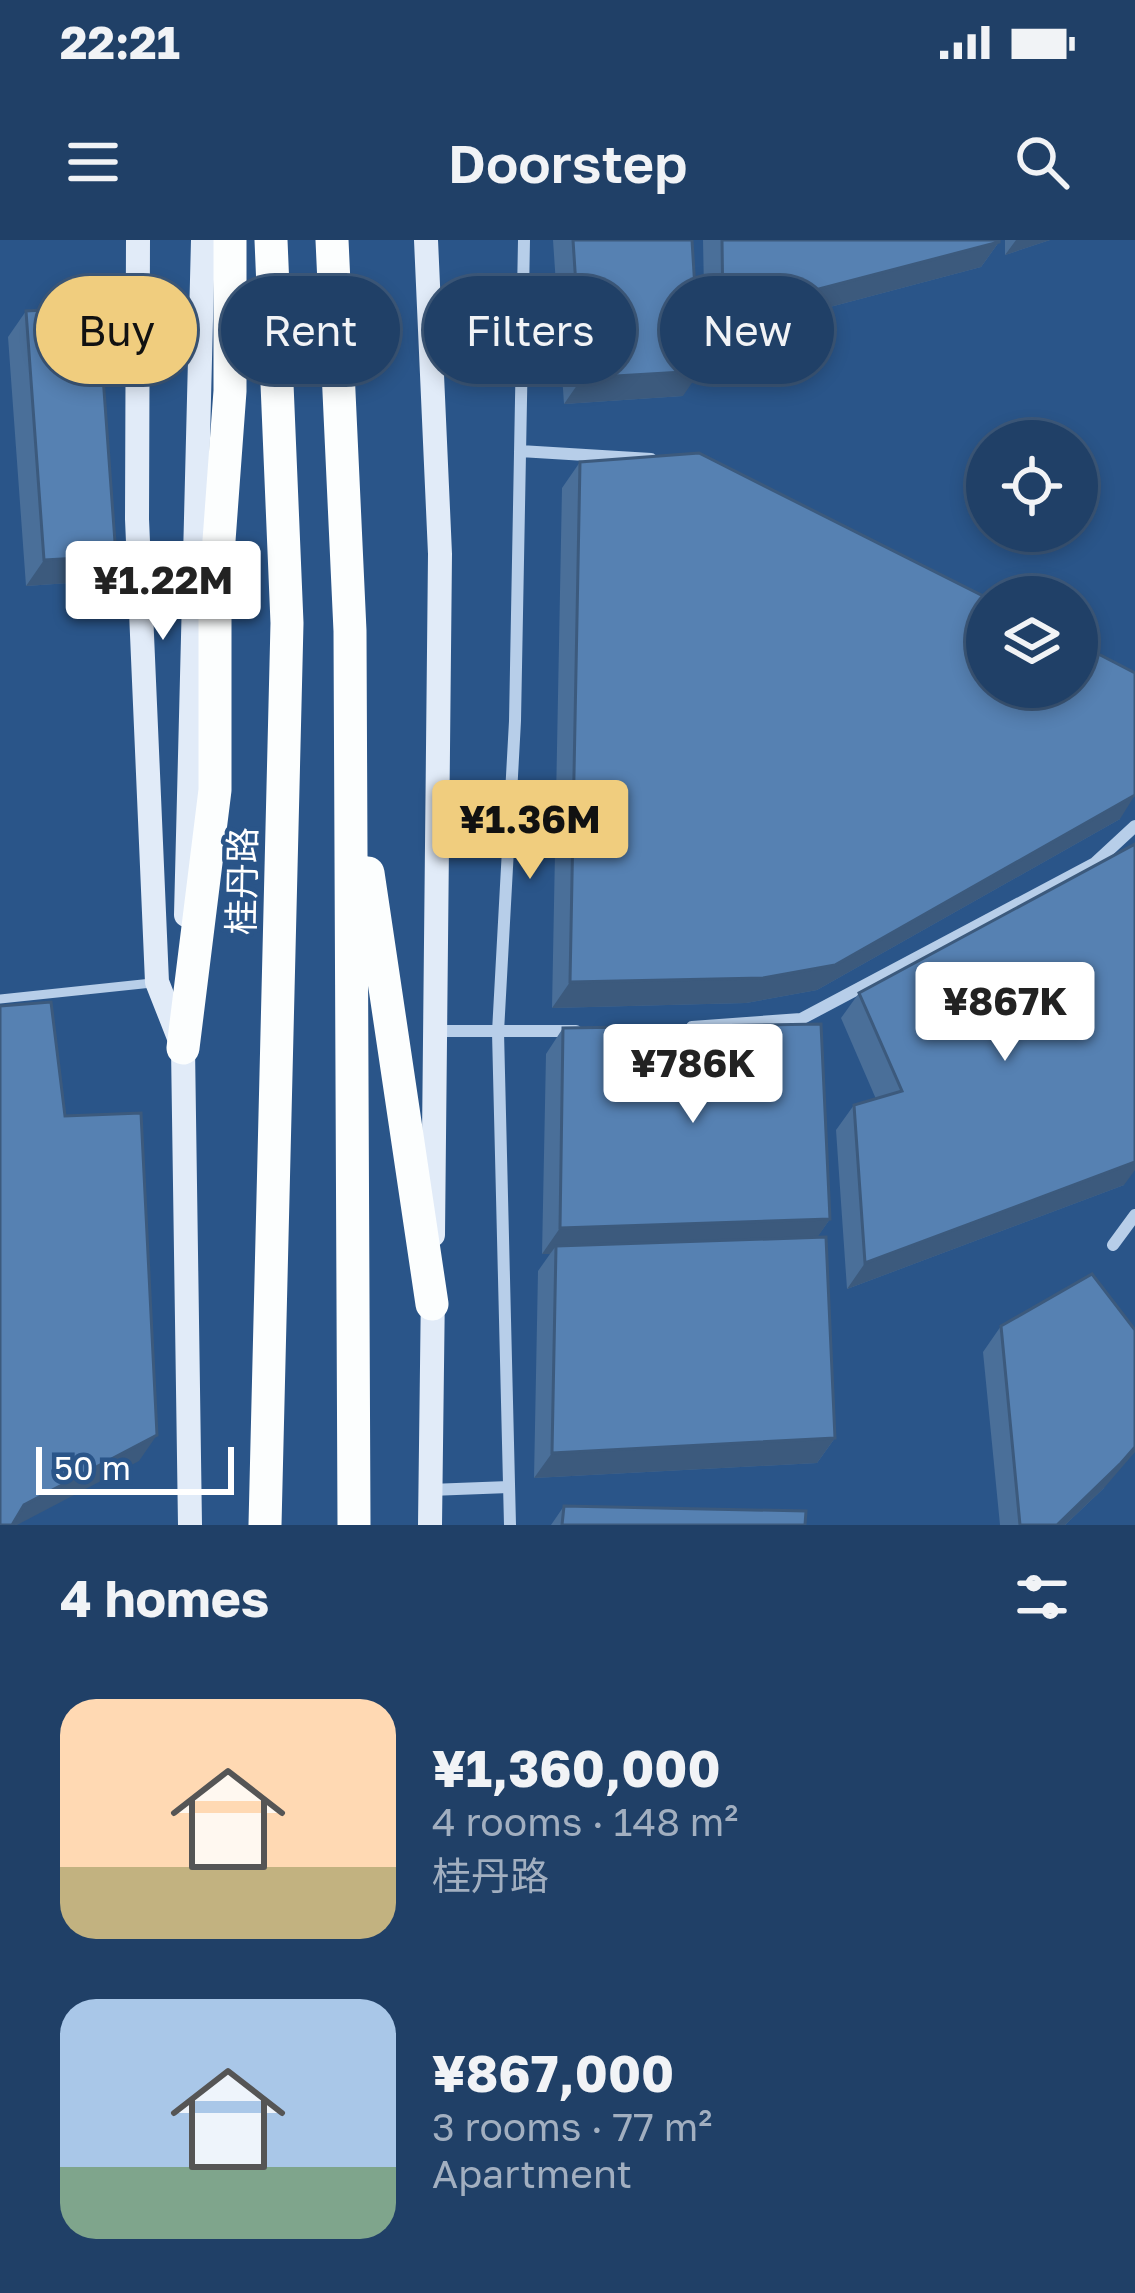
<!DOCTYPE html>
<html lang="en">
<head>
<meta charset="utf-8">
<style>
  :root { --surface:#204067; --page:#2d4b70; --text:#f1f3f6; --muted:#a2afc0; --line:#3d597b; --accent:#f0cd7e }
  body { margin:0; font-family:"Golos Text","Noto Sans SC",sans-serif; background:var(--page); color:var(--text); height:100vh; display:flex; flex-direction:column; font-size:45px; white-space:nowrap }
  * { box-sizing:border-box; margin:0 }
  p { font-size:39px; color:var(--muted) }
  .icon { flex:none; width:66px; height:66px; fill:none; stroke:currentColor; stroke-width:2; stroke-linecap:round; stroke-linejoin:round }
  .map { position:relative; height:1285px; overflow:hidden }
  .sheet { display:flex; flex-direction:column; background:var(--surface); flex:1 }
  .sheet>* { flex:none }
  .hud { position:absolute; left:36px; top:36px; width:1065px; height:108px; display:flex; gap:24px }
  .buttons { position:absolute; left:966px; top:180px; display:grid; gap:24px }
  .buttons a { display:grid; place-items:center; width:132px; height:132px; border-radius:50%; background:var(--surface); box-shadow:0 6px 18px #0003,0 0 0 3px var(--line); font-size:60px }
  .scale { position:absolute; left:36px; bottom:30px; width:198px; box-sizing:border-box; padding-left:12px; border:6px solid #fff; border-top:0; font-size:33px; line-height:42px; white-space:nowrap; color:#fff; -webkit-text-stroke:9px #2a5589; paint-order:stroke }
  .price { position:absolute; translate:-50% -102px; padding:0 27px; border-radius:12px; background:#fff; color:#222; font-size:39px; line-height:78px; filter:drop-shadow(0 3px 6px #0008) }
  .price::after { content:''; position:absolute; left:50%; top:72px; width:36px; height:27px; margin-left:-18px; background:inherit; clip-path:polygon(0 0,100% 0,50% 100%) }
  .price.current { background:var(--accent); color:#111 }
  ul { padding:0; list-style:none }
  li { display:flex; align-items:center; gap:36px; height:300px; padding:0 60px }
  li span { display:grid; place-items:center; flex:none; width:336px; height:240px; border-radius:36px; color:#555 }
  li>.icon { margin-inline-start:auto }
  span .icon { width:144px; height:144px; fill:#fffc; stroke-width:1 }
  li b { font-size:51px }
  h2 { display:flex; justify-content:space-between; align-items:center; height:144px; padding:0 60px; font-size:51px }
  .tag { padding:0 42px; border-radius:54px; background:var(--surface); box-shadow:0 6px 18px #0003,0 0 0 3px var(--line); font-size:42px; line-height:108px }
  .tag.current { background:var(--accent); color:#111 }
  .status { display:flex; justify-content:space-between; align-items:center; height:84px; padding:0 60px; background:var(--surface); direction:ltr }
  .status svg { height:33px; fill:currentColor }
  header { display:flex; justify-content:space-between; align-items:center; height:156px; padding:0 60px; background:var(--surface); font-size:54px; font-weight:600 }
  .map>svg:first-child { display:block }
</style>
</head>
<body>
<div class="status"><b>22:21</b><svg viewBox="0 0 49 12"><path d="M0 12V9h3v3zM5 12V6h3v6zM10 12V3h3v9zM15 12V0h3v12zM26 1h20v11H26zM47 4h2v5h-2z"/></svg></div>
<header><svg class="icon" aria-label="menu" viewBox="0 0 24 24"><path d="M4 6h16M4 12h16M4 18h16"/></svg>Doorstep<svg class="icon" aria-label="search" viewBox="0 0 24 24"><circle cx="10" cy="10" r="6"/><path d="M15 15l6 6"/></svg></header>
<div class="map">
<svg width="1135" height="1285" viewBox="0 0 1135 1285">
  <rect width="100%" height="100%" fill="#2a5589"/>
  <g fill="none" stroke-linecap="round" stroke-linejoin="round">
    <path stroke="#b7cee9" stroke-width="9" d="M0,759L152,743"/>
    <path stroke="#b7cee9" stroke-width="12" d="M520,211L651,219
      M692,787L801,779L1095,623L1135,586
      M435,791H576
      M1113,1005L1135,975
      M430,1250L509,1247
      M510,1285L498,792L515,481L524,0"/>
    <path stroke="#e1ebf8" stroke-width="24" d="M138,0L137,279L157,742L183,808L190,1285
      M426,0L440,314L433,995
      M186,675L203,0
      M430,1285L433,1047"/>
    <path stroke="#fcfefe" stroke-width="33" d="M332,0L350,391L354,1285
      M368,633L432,1064
      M183,808L215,550V355L230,151V0
      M265,1285L287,383L271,0"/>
  </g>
  <path fill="#4a6f99" d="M553,0H692L683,156L564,164Z
    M703,0H999V2L981,27L705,100Z
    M1005,0H1050L1005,15Z
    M26,71L98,341L26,346L8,97Z
    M580,222L1120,579L817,750L746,763L552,768L562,248Z
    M859,753L1124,945L847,1049L836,890L854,865L876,859L841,778Z
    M563,788L830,979L817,997L835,1198L817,1223L534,1238L538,1031L550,1014H542L546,814Z
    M1001,1086L1104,1248L1065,1285H1000L983,1112Z
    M564,1266L805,1285H551Z"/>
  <path fill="#3c5a7d" d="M1016,0H1050L1005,15Z
    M999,2L981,27L705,100L723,74Z
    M700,131L683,156L564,164L582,138Z
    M116,316L98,341L26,346L44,320Z
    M1135,555L1120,579L817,750L746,763L552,768L570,742Z
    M1135,922V930L1124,945L847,1049L865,1023Z
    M830,979L812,1005L556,1006L550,1014H542L560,988Z
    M157,1195L139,1221L17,1285H10L24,1265Z
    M835,1198L817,1223L534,1238L552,1213Z
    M1135,1207V1212L1104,1248L1065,1285H1057Z"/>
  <path fill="#5681b2" stroke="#3c5a7d" stroke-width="3" d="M573,0H692L700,131L582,138Z
    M722,0H999V2L723,74Z
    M98,67L116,316L44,320L26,71Z
    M699,213L987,358V447H1077V403L1135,433V555L835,725L763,738L570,742L580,222Z
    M1135,604V922L865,1023L854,865L902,851L859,753Z
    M51,762L65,876L141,873L157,1195L24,1265L12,1285H0V766Z
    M821,784L830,979L560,988L563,788Z
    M826,997L835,1198L552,1213L556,1006Z
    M1092,1034L1135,1090V1207L1121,1223L1057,1285H1020L1001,1086Z
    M564,1266L806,1271L805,1285H562Z"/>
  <g text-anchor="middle" stroke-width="9" stroke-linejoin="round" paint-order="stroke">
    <g font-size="36" fill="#fff" stroke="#2a5589">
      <text transform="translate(242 641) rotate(-89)" y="13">桂丹路</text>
    </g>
  </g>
</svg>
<div class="buttons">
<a><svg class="icon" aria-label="locate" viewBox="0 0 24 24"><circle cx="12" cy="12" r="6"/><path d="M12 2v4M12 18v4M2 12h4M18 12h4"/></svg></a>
<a><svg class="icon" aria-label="layers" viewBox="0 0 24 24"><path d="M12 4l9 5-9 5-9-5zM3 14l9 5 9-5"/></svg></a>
</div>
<div class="scale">50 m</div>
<b class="price" style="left:163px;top:403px">¥1.22M</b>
<b class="price current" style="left:530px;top:642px">¥1.36M</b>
<b class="price" style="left:1005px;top:824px">¥867K</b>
<b class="price" style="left:693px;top:886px">¥786K</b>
<div class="hud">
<a class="tag current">Buy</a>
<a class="tag">Rent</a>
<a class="tag">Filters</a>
<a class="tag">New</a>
</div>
</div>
<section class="sheet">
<h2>4 homes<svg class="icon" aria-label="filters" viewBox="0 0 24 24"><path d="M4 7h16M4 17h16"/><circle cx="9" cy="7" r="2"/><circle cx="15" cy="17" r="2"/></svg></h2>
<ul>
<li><span style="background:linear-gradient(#ffd9b3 70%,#c2b280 0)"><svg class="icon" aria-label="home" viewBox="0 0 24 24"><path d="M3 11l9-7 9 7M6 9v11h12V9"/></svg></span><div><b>¥1,360,000</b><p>4 rooms · 148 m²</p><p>桂丹路</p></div></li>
<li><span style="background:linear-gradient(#a9c7e8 70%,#7fa58c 0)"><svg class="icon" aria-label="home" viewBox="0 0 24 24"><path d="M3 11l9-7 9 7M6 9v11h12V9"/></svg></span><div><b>¥867,000</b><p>3 rooms · 77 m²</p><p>Apartment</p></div></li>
</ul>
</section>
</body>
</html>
